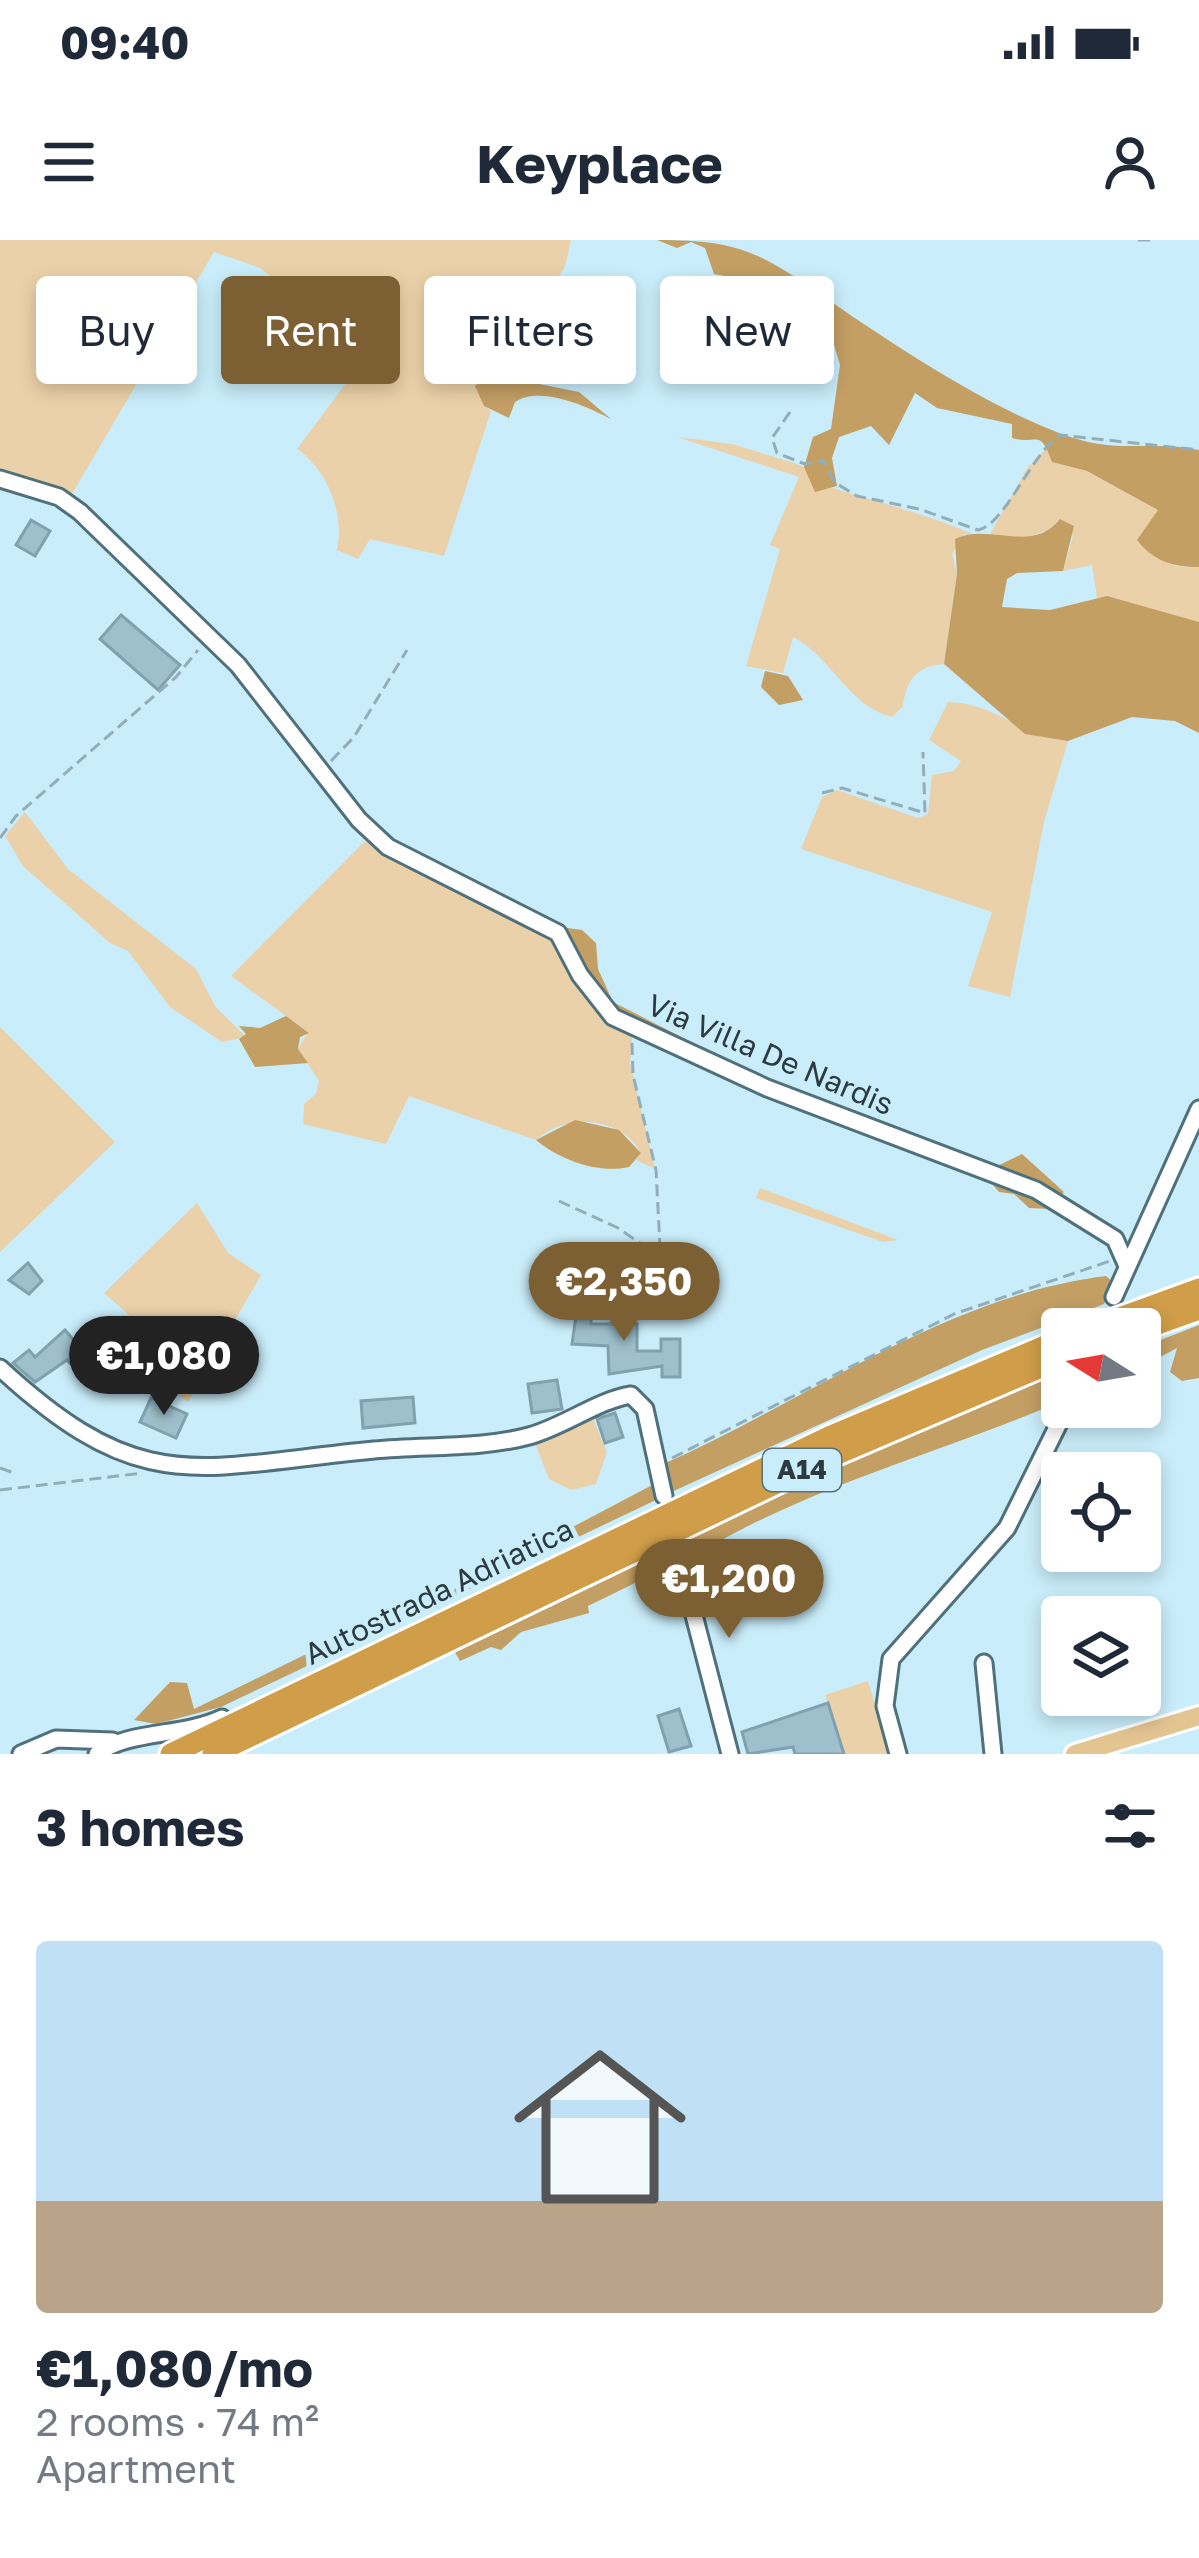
<!DOCTYPE html>
<html lang="en">
<head>
<meta charset="utf-8">
<style>
  :root { --surface:#fff; --page:#f2f2f3; --text:#1f2937; --muted:#747a83; --accent:#7c6033 }
  body { margin:0; font-family:"Golos Text",sans-serif; background:var(--page); color:var(--text); height:100vh; display:flex; flex-direction:column; font-size:45px; white-space:nowrap }
  * { box-sizing:border-box; margin:0 }
  p { font-size:39px; color:var(--muted) }
  .icon { flex:none; width:66px; height:66px; fill:none; stroke:currentColor; stroke-width:2; stroke-linecap:round; stroke-linejoin:round }
  .map { position:relative; height:1514px; overflow:hidden }
  .sheet { display:flex; flex-direction:column; background:var(--surface); flex:1 }
  .sheet>* { flex:none }
  .hud { position:absolute; left:36px; top:36px; width:1128px; height:108px; display:flex; gap:24px }
  .needle { width:78px; rotate:281deg }
  .fabs { position:absolute; left:1041px; top:1068px; display:grid; gap:24px }
  .fabs a { display:grid; place-items:center; width:120px; height:120px; border-radius:12px; background:var(--surface); box-shadow:0 6px 18px #0003; font-size:60px }
  .price { position:absolute; translate:-50% -102px; padding:0 27px; border-radius:42px; background:var(--accent); color:#fff; font-size:39px; line-height:78px; filter:drop-shadow(0 3px 6px #0008) }
  .price::after { content:''; position:absolute; left:50%; top:72px; width:36px; height:27px; margin-left:-18px; background:inherit; clip-path:polygon(0 0,100% 0,50% 100%) }
  .price.active { background:#222; color:#fff }
  ul { padding:0; list-style:none }
  li { display:grid; align-content:center; gap:24px; height:636px; padding:0 36px }
  li span { display:grid; place-items:center; height:372px; border-radius:12px; color:#555 }
  li>.icon { margin-inline-start:auto }
  span .icon { width:216px; height:216px; fill:#fffc; stroke-width:1 }
  li b { font-size:51px }
  h2 { display:flex; justify-content:space-between; align-items:center; height:144px; padding:0 36px; font-size:51px }
  .pill { padding:0 42px; border-radius:12px; background:var(--surface); box-shadow:0 6px 18px #0003; font-size:42px; line-height:108px }
  .pill.active { background:var(--accent); color:#fff }
  .status { display:flex; justify-content:space-between; align-items:center; height:84px; padding:0 60px; background:var(--surface); direction:ltr }
  .status svg { height:33px; fill:currentColor }
  header { display:flex; justify-content:space-between; align-items:center; height:156px; padding:0 36px; background:var(--surface); font-size:54px; font-weight:700 }
  .map>svg:first-child { display:block }
</style>
</head>
<body>
<div class="status"><b>09:40</b><svg viewBox="0 0 49 12"><path d="M0 12V9h3v3zM5 12V6h3v6zM10 12V3h3v9zM15 12V0h3v12zM26 1h20v11H26zM47 4h2v5h-2z"/></svg></div>
<header><svg class="icon" aria-label="menu" viewBox="0 0 24 24"><path d="M4 6h16M4 12h16M4 18h16"/></svg>Keyplace<svg class="icon" aria-label="person" viewBox="0 0 24 24"><circle cx="12" cy="8" r="4"/><path d="M4 21q1-7 8-7t8 7"/></svg></header>
<div class="map">
<svg width="1199" height="1514" viewBox="0 0 1199 1514">
  <rect width="100%" height="100%" fill="#c9edfa"/>
  <path fill="#ebd1a9" d="M0,0H571L565,27L532,74L518,70C494,83 469,86 466,117L485,133L478,138L484,166L491,171L444,316L370,299L358,319L337,310C345,274 327,229 297,209L361,123L360,108L260,28L214,12L69,259L0,234Z
    M817,52L833,63L828,85L835,99L782,74L814,59Z
    M677,197L732,204L794,223L804,227L811,241C863,259 921,271 975,295L964,294L952,314L957,334L944,424C917,426 906,440 903,466L892,477C848,466 832,417 793,397L783,433L746,426L780,309L770,305L799,237Z
    M1047,208L1052,222L1087,231L1159,270L1137,301L1175,326L1199,327V382L1097,358L1092,325L1063,331L1073,296L1053,288L1025,299L990,294L1028,227Z
    M948,462C996,463 1018,495 1068,501L1044,582L1010,757L968,746L992,672L801,609L822,557L837,550L918,578L928,574L932,535L954,531L961,521L929,500Z
    M25,572L68,629L196,729L215,766L246,797L222,802L170,767L128,711L110,703L23,626L5,596Z
    M367,599C423,649 490,651 548,694C583,720 573,762 633,790L630,823L655,929L636,920L641,913C621,876 565,873 536,900L409,856L386,904L303,884L304,864L316,854L319,841L298,809L308,792L231,736Z
    M0,787L115,902L0,1012Z
    M760,948L898,1000L883,1002L756,958Z
    M197,963L228,1013L261,1035L188,1162L150,1132L160,1119L134,1092L139,1084L104,1053Z
    M592,1176L607,1212L596,1244L571,1250L549,1239L533,1198Z
    M868,1441L890,1514H844L825,1455Z"/>
  <path fill="#c39f64" d="M657,0C731,0 756,9 817,52L757,95H747L741,88L748,57L735,38L714,34L705,8L691,2L677,8Z
    M833,63C898,108 1012,183 1088,202C1125,211 1162,201 1199,210V327C1173,327 1153,321 1137,300L1158,270L1087,231L1052,222C1039,186 1038,206 1012,198V184L937,168L915,153L889,205L871,186L839,197L832,218L837,246L815,252L804,227L813,197L831,189L840,125L828,85Z
    M485,133L579,152L611,179C587,166 539,145 515,162L509,178L484,166L475,146Z
    M1060,279L1074,286L1063,331L1017,333L1007,339L1002,367L1050,370L1107,356L1199,382V493L1175,481L1132,477L1068,501L1025,494L944,424L957,334L955,299C990,282 1032,315 1060,279Z
    M765,431L788,436L803,460L779,465L761,447Z
    M560,687L582,690L596,703L598,729L613,762L701,807L699,812L619,777L605,764Z
    M286,776L309,793L300,797L298,809L308,823L255,827L239,799L246,794L239,786L260,788Z
    M575,880L619,890L641,913L629,927C598,934 560,920 536,900Z
    M1022,914L1064,952L1050,969L1029,968L1014,954L999,952L987,938L991,929Z
    M1106,1036L1114,1043L1104,1064L982,1110L665,1255L661,1225C809,1160 944,1056 1106,1036Z
    M1199,1085V1138L1182,1141L1170,1132L1177,1108L1140,1128V1108Z
    M1062,1130L1060,1167L1050,1166C930,1216 805,1248 692,1317L688,1331L679,1300L901,1195Z
    M656,1243L658,1259L221,1467L156,1484L134,1480L170,1442L187,1443L194,1469L337,1399L404,1376Z
    M669,1303L674,1324L588,1366L589,1373L521,1392L501,1410L491,1407L460,1421L452,1407Z"/>
  <path fill="#9ec0cd" stroke="#80a1ae" stroke-width="3" d="M31,280L50,291L35,316L16,305Z
    M121,375L180,425L158,450L100,399Z
    M28,1023L42,1041L29,1054L9,1040Z
    M579,1054H591V1084H637V1111H661V1099H680V1137H662V1126L609,1134L608,1106L572,1104Z
    M65,1090L98,1128L86,1140L67,1120L35,1142L13,1123L29,1110L35,1117Z
    M557,1140L562,1169L532,1173L528,1144Z
    M413,1157L415,1183L363,1188L361,1161Z
    M151,1158L187,1174L176,1198L140,1182Z
    M615,1173L623,1197L605,1203L597,1179Z
    M828,1463L844,1514H795L793,1507L748,1514L742,1492Z
    M679,1469L691,1506L669,1512L658,1476Z"/>
  <g fill="none" stroke-linecap="round" stroke-linejoin="round">
    <g stroke="#50707b" stroke-width="21">
      <path id="minor" d="M0,239L59,257L80,272L238,425L359,580L388,607L558,693L580,735L613,777L767,848L1036,950L1115,999L1127,1026
        M1114,1057L1199,869
        M0,1128C143,1260 197,1227 374,1210C425,1205 480,1209 529,1196C563,1187 598,1160 631,1155L645,1169L664,1256
        M675,1302L730,1514
        M984,1423L993,1514
        M21,1514L56,1499L113,1501
        M97,1514C127,1490 182,1497 222,1478
        M898,1514L885,1466L891,1419L1007,1288L1067,1167"/>
    </g>
    <g stroke="#fff" stroke-width="24">
      <path id="major" d="M1075,1514L1199,1476"/>
    </g>
    <g stroke="#fff" stroke-width="27">
      <path id="highway" d="M1089,1089L1199,1049
        M1140,1090L1199,1069
        M171,1514L829,1197L1062,1099
        M213,1514L837,1214L1062,1118"/>
    </g>
    <path stroke="#92aeb8" stroke-width="3" stroke-dasharray="12 6" stroke-linecap="butt" d="M1138,0H1152
      M790,172L772,198L777,213L805,224L824,221L834,242L857,256L919,269L978,290C1005,285 1030,215 1060,195L1199,210
      M331,521L354,497L407,410
      M822,553L842,548L925,573L923,512
      M0,598L16,576L176,437L198,410
      M632,803L633,835L656,930L661,1026
      M559,961L618,988L657,1015L658,1051L608,1085
      M672,1218L954,1074L1110,1021
      M0,1228L14,1233
      M0,1250L143,1233"/>
    <use href="#minor" stroke="#fff" stroke-width="15"/>
    <use href="#major" stroke="#e3c592" stroke-width="18"/>
    <use href="#highway" stroke="#d09e49" stroke-width="21"/>
  </g>
  <g text-anchor="middle" stroke-width="10" stroke-linejoin="round" paint-order="stroke">
    <rect fill="#c9edfa" stroke="#5c7078" stroke-width="3" x="763" y="1209" width="78" height="42" rx="9"/>
    <g font-size="27" font-weight="bold" fill="#2d3b40">
      <text x="802" y="1239">A14</text>
    </g>
    <g font-size="30" fill="#2d3b40" stroke="#c9edfa">
      <text transform="translate(770 815) rotate(23)" y="10">Via Villa De Nardis</text>
      <text transform="translate(439 1352) rotate(-26)" y="10">Autostrada Adriatica</text>
    </g>
  </g>
</svg>
<div class="fabs">
<a><svg class="needle" viewBox="-14 -14 28 28"><path d="M0-13l5 13h-10z" fill="#e53935"/><path d="M0 13l5-13h-10z" fill="#747a83"/></svg></a>
<a><svg class="icon" aria-label="locate" viewBox="0 0 24 24"><circle cx="12" cy="12" r="6"/><path d="M12 2v4M12 18v4M2 12h4M18 12h4"/></svg></a>
<a><svg class="icon" aria-label="layers" viewBox="0 0 24 24"><path d="M12 4l9 5-9 5-9-5zM3 14l9 5 9-5"/></svg></a>
</div>
<b class="price" style="left:624px;top:1104px">€2,350</b>
<b class="price active" style="left:164px;top:1178px">€1,080</b>
<b class="price" style="left:729px;top:1401px">€1,200</b>
<div class="hud">
<a class="pill">Buy</a>
<a class="pill active">Rent</a>
<a class="pill">Filters</a>
<a class="pill">New</a>
</div>
</div>
<section class="sheet">
<h2>3 homes<svg class="icon" aria-label="filters" viewBox="0 0 24 24"><path d="M4 7h16M4 17h16"/><circle cx="9" cy="7" r="2"/><circle cx="15" cy="17" r="2"/></svg></h2>
<ul>
<li><span style="background:linear-gradient(#bfe0f5 70%,#b9a48a 0)"><svg class="icon" aria-label="home" viewBox="0 0 24 24"><path d="M3 11l9-7 9 7M6 9v11h12V9"/></svg></span><div><b>€1,080/mo</b><p>2 rooms · 74 m²</p><p>Apartment</p></div></li>
</ul>
</section>
</body>
</html>
